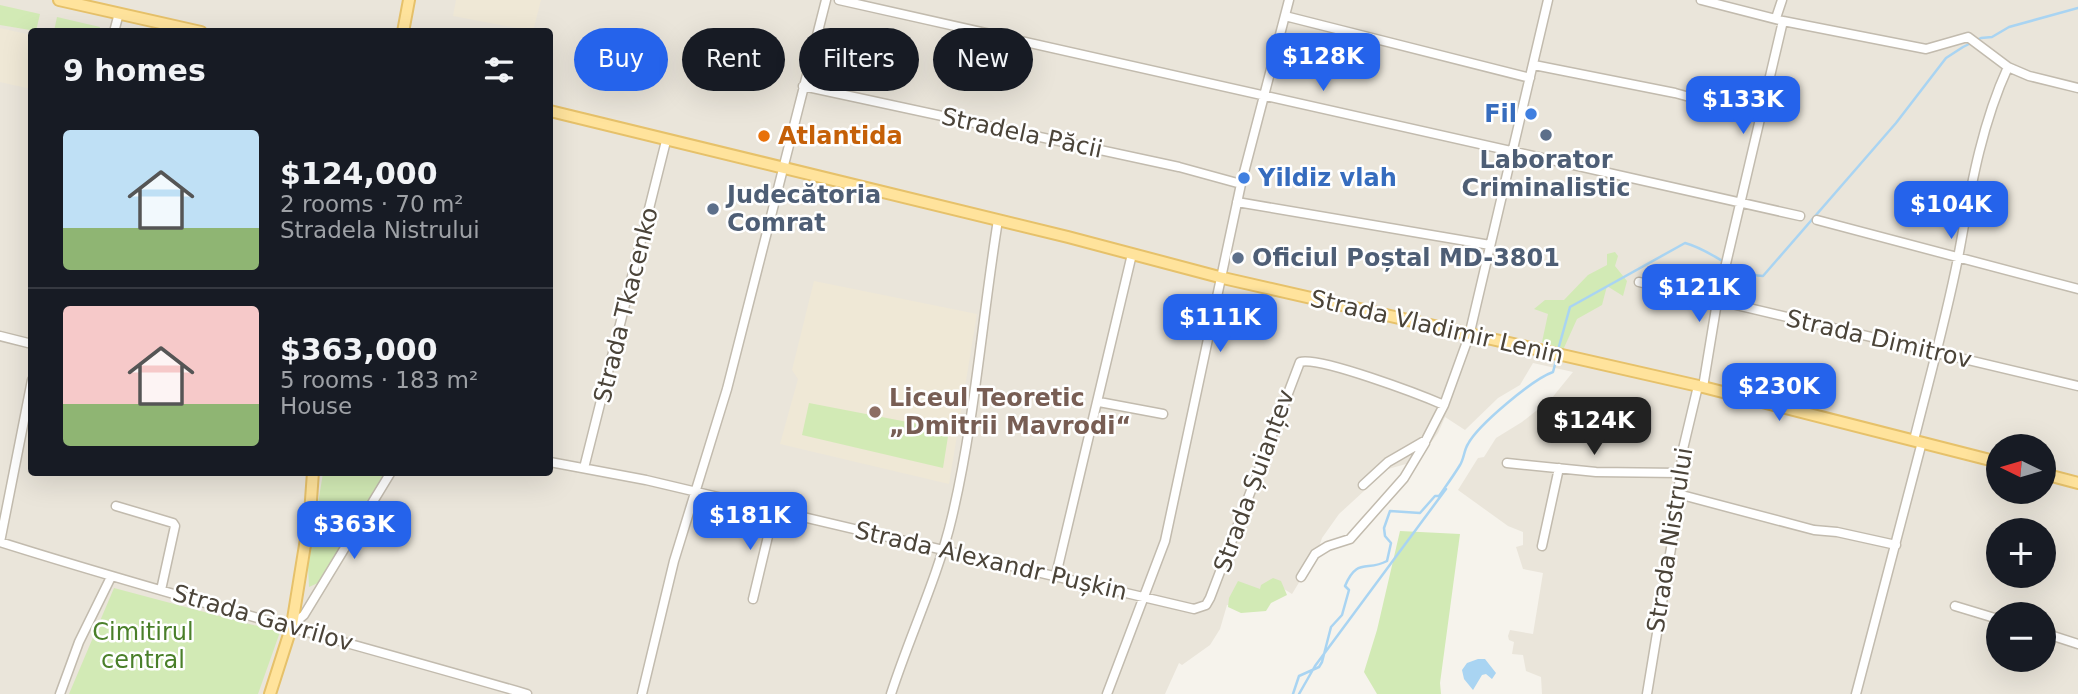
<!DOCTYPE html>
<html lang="en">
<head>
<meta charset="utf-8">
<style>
  :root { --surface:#171b24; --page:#242831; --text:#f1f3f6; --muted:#9ea1a6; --line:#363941; --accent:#2563eb }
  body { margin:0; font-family:"DejaVu Sans",sans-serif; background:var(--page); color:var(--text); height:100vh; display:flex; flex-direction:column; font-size:26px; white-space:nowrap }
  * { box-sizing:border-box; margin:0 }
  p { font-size:23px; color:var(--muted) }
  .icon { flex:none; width:38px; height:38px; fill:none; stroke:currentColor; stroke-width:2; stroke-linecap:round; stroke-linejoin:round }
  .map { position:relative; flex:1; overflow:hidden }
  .side { position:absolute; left:28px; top:28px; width:525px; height:448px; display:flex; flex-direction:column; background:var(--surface); border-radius:7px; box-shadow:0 7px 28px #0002 }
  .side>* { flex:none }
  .guide { position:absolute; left:574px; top:28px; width:665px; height:63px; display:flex; gap:14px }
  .needle { width:46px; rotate:275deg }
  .buttons { position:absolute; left:1986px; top:434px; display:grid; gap:14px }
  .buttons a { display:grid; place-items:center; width:70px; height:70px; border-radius:50%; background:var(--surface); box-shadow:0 7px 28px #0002; font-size:35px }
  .price { position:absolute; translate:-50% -60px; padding:0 16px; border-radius:14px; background:var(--accent); color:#fff; font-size:23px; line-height:46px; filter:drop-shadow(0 2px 4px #0008) }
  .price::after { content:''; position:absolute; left:50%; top:42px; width:21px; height:16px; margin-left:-10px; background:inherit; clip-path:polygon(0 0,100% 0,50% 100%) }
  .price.on { background:#222; color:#fff }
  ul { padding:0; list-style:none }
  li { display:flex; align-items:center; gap:21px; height:175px; padding:0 35px }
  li+li { border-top:2px solid var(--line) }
  li span { display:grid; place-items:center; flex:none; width:196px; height:140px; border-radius:7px; color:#555 }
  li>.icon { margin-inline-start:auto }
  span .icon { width:84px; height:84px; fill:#fffc; stroke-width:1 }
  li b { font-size:30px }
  h2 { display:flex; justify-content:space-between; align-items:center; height:84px; padding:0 35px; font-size:30px }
  .pill { padding:0 24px; border-radius:32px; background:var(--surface); box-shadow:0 7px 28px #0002; font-size:24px; line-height:63px }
  .pill.on { background:var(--accent); color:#fff }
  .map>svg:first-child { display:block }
</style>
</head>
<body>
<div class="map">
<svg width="2078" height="694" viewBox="0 0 2078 694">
  <rect width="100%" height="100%" fill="#f6f3ec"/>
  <path fill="#eae5da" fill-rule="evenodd" d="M0,0H2078V694H1542L1541,677L1526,671L1523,655L1512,654L1514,642L1509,640L1508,636L1510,630L1533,634L1543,573L1523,569L1516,547L1523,545V532L1508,526L1458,490L1478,458L1484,457L1496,438L1522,422L1551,399L1573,372L1533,363L1520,385L1498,398L1465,430L1445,417L1438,433L1417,461L1388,469L1339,514L1322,538L1317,553L1292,594L1284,589L1263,610L1227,605L1220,629L1210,645L1182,665L1179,663L1165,694H0ZM32,32H550V472H32ZM1998,446H2044V492H1998ZM1998,530H2044V576H1998ZM1998,614H2044V660H1998Z"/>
  <path fill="#efe8d6" d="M456,0H541L533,31L453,16Z
    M0,28L31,35V89L0,82Z
    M814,281L977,314L949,484L780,444L798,379L792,370Z"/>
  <path fill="#d2eab5" d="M0,5L40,14L36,31L0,25Z
    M57,17L100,27L99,31H54Z
    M1615,252L1618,256L1615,266L1627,281L1623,296L1607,286L1602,305L1577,319L1563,350L1542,342L1548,314L1534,309L1545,300H1564L1588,275L1607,265V254Z
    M809,403L949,430L943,468L802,435Z
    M323,473H387L318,583L309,587L308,565Z
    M1400,531L1460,534L1440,683L1441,694H1377L1364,672L1377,630Z
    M1273,578L1281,581L1287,595L1271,603L1266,611L1241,613L1228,607L1229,598L1238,581L1260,589L1261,585Z
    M114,588L280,632L258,694H69Z"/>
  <path fill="#a9d4f2" d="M1478,659H1485L1496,673L1492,679L1486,674L1482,675L1473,690L1464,679L1462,670L1467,663Z"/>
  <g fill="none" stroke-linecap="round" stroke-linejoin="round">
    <path stroke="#a9d4f2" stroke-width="2.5" d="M1558,350L1570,307L1685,243C1713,250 1734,275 1763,276L1896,123L1946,58L1963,47L1981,38L1992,37L2009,27L2078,8
      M1293,694L1299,676L1319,667L1322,662L1331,627L1342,615L1349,590L1345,586C1357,557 1367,572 1387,561L1391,543L1385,536L1384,528L1390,511L1420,513L1435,496H1439C1446,486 1454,475 1460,465C1464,459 1464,450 1468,444C1478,425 1533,379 1553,372L1557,357
      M1299,694L1315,666L1446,489"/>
    <g stroke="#c2bbae" stroke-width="11">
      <path id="minor" d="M839,0L1800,216
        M1701,0L1783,21L1926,49L1968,37L2008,67L2029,76L2078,88
        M1285,16L1530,78
        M1776,18L1782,0
        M114,32L119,13
        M1534,65L1675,93L1762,117
        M803,86L1179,167L1241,184
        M1237,202L1490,245
        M1817,220L2078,289
        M1639,282L2078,386
        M0,336L32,344
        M1703,387L1717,302L1783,21
        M1099,402L1163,414
        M1914,440C1929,380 1946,319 1958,258C1970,193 1980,128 2008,67
        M550,462L646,480L1194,609L1206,605L1210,598L1300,362C1319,356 1421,395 1444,405
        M1507,463L1596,472L1680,473
        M584,468L666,141
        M1363,485L1388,462L1426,440L1444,405L1469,336L1548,0
        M1678,494L1814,530L1837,532L1896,545
        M116,506L173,523L175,526L161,590
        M0,542C174,597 351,643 527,694
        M0,542L32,380
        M1542,546L1559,468
        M1056,575L1132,254
        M1301,577L1315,554L1328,546L1350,539L1365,522L1404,478L1425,443
        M753,599L774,511
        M1955,606L1998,619
        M292,625L304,615L391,472
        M2044,633L2078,644
        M60,694L79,642L111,577
        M642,694L674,561L727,389L826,0
        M891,694C910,635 938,577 952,517C975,420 982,319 998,220
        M1107,694L1165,541L1241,184L1289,0
        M1647,694L1674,530L1683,449L1698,386
        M1856,694L1922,442"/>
    </g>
    <g stroke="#e6c16a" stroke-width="14">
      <path id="major" d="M59,0L201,32
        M403,32L409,0
        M550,111L1068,237L1223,278L1703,387L1998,462
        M2044,474L2078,483
        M270,694L292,625L310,514L313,472"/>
    </g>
    <use href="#minor" stroke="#fff" stroke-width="8"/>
    <use href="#major" stroke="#ffe39c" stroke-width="10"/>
  </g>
  <g fill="#3f7fe0" stroke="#fff" stroke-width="2.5">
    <circle cx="1531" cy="114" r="7"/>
    <circle cx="1244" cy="178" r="7"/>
  </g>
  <g fill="#5c6f8a" stroke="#fff" stroke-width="2.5">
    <circle cx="1546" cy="135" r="7"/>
    <circle cx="713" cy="209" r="7"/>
    <circle cx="1238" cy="258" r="7"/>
  </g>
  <circle fill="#e8710a" stroke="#fff" stroke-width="2.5" cx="764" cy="136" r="7"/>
  <circle fill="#8d6e63" stroke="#fff" stroke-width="2.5" cx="875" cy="412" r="7"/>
  <g text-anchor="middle" stroke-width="5" stroke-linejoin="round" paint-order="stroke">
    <g font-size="24" font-weight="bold" fill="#366cbe" stroke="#fff" text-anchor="end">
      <text x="1517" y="122">Fil</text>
      <text x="1258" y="186" text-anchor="start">Yildiz vlah</text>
    </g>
    <g font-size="24" fill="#4b4439" stroke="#fff">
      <text transform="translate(1022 133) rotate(12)" y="8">Stradela Păcii</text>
      <text transform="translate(626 305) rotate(-76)" y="8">Strada Tkacenko</text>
      <text transform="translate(1437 327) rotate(13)" y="8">Strada Vladimir Lenin</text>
      <text transform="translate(1879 339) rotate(13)" y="8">Strada Dimitrov</text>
      <text transform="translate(1254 481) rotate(-70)" y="8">Strada Șuianțev</text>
      <text transform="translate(1670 540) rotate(-81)" y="8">Strada Nistrului</text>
      <text transform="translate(991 561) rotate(13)" y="8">Strada Alexandr Pușkin</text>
      <text transform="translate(263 618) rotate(16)" y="8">Strada Gavrilov</text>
    </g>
    <g font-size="24" font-weight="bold" fill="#c56008" stroke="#fff" text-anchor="start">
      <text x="778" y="144">Atlantida</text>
    </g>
    <g font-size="24" font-weight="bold" fill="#4e5e75" stroke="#fff" text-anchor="start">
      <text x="1546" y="168" text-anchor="middle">Laborator<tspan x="1546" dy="28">Criminalistic</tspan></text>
      <text x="727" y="203">Judecătoria<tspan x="727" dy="28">Comrat</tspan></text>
      <text x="1252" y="266">Oficiul Poștal MD-3801</text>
    </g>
    <g font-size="24" font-weight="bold" fill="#785e54" stroke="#fff" text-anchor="start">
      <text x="889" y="406">Liceul Teoretic<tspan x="889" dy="28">„Dmitrii Mavrodi“</tspan></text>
    </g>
    <g font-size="24" fill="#4a7f2a" stroke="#fff">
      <text x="143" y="640">Cimitirul<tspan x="143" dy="28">central</tspan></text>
    </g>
  </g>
</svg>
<div class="buttons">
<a><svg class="needle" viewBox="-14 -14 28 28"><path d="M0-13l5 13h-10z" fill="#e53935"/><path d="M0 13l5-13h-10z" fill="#9ea1a6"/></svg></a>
<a>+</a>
<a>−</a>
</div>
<b class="price" style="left:1323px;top:93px">$128K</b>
<b class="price" style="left:1743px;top:136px">$133K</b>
<b class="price" style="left:1951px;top:241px">$104K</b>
<b class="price" style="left:1699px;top:324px">$121K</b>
<b class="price" style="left:1220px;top:354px">$111K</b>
<b class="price" style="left:1779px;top:423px">$230K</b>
<b class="price on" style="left:1594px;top:457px">$124K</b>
<b class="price" style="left:750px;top:552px">$181K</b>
<b class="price" style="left:354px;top:561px">$363K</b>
<div class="guide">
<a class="pill on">Buy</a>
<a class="pill">Rent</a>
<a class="pill">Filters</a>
<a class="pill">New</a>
</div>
<section class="side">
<h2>9 homes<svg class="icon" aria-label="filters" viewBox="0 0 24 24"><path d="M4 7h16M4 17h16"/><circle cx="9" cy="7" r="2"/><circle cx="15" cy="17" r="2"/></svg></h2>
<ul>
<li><span style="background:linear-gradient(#bfe0f5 70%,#8fb573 0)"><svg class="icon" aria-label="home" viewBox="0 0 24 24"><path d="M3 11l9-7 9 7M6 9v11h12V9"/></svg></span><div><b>$124,000</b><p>2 rooms · 70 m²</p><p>Stradela Nistrului</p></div></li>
<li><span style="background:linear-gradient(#f6c9c9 70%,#8fb573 0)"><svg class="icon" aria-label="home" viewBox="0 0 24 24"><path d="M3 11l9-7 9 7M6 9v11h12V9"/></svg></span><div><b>$363,000</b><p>5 rooms · 183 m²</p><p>House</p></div></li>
</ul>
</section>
</div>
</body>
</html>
